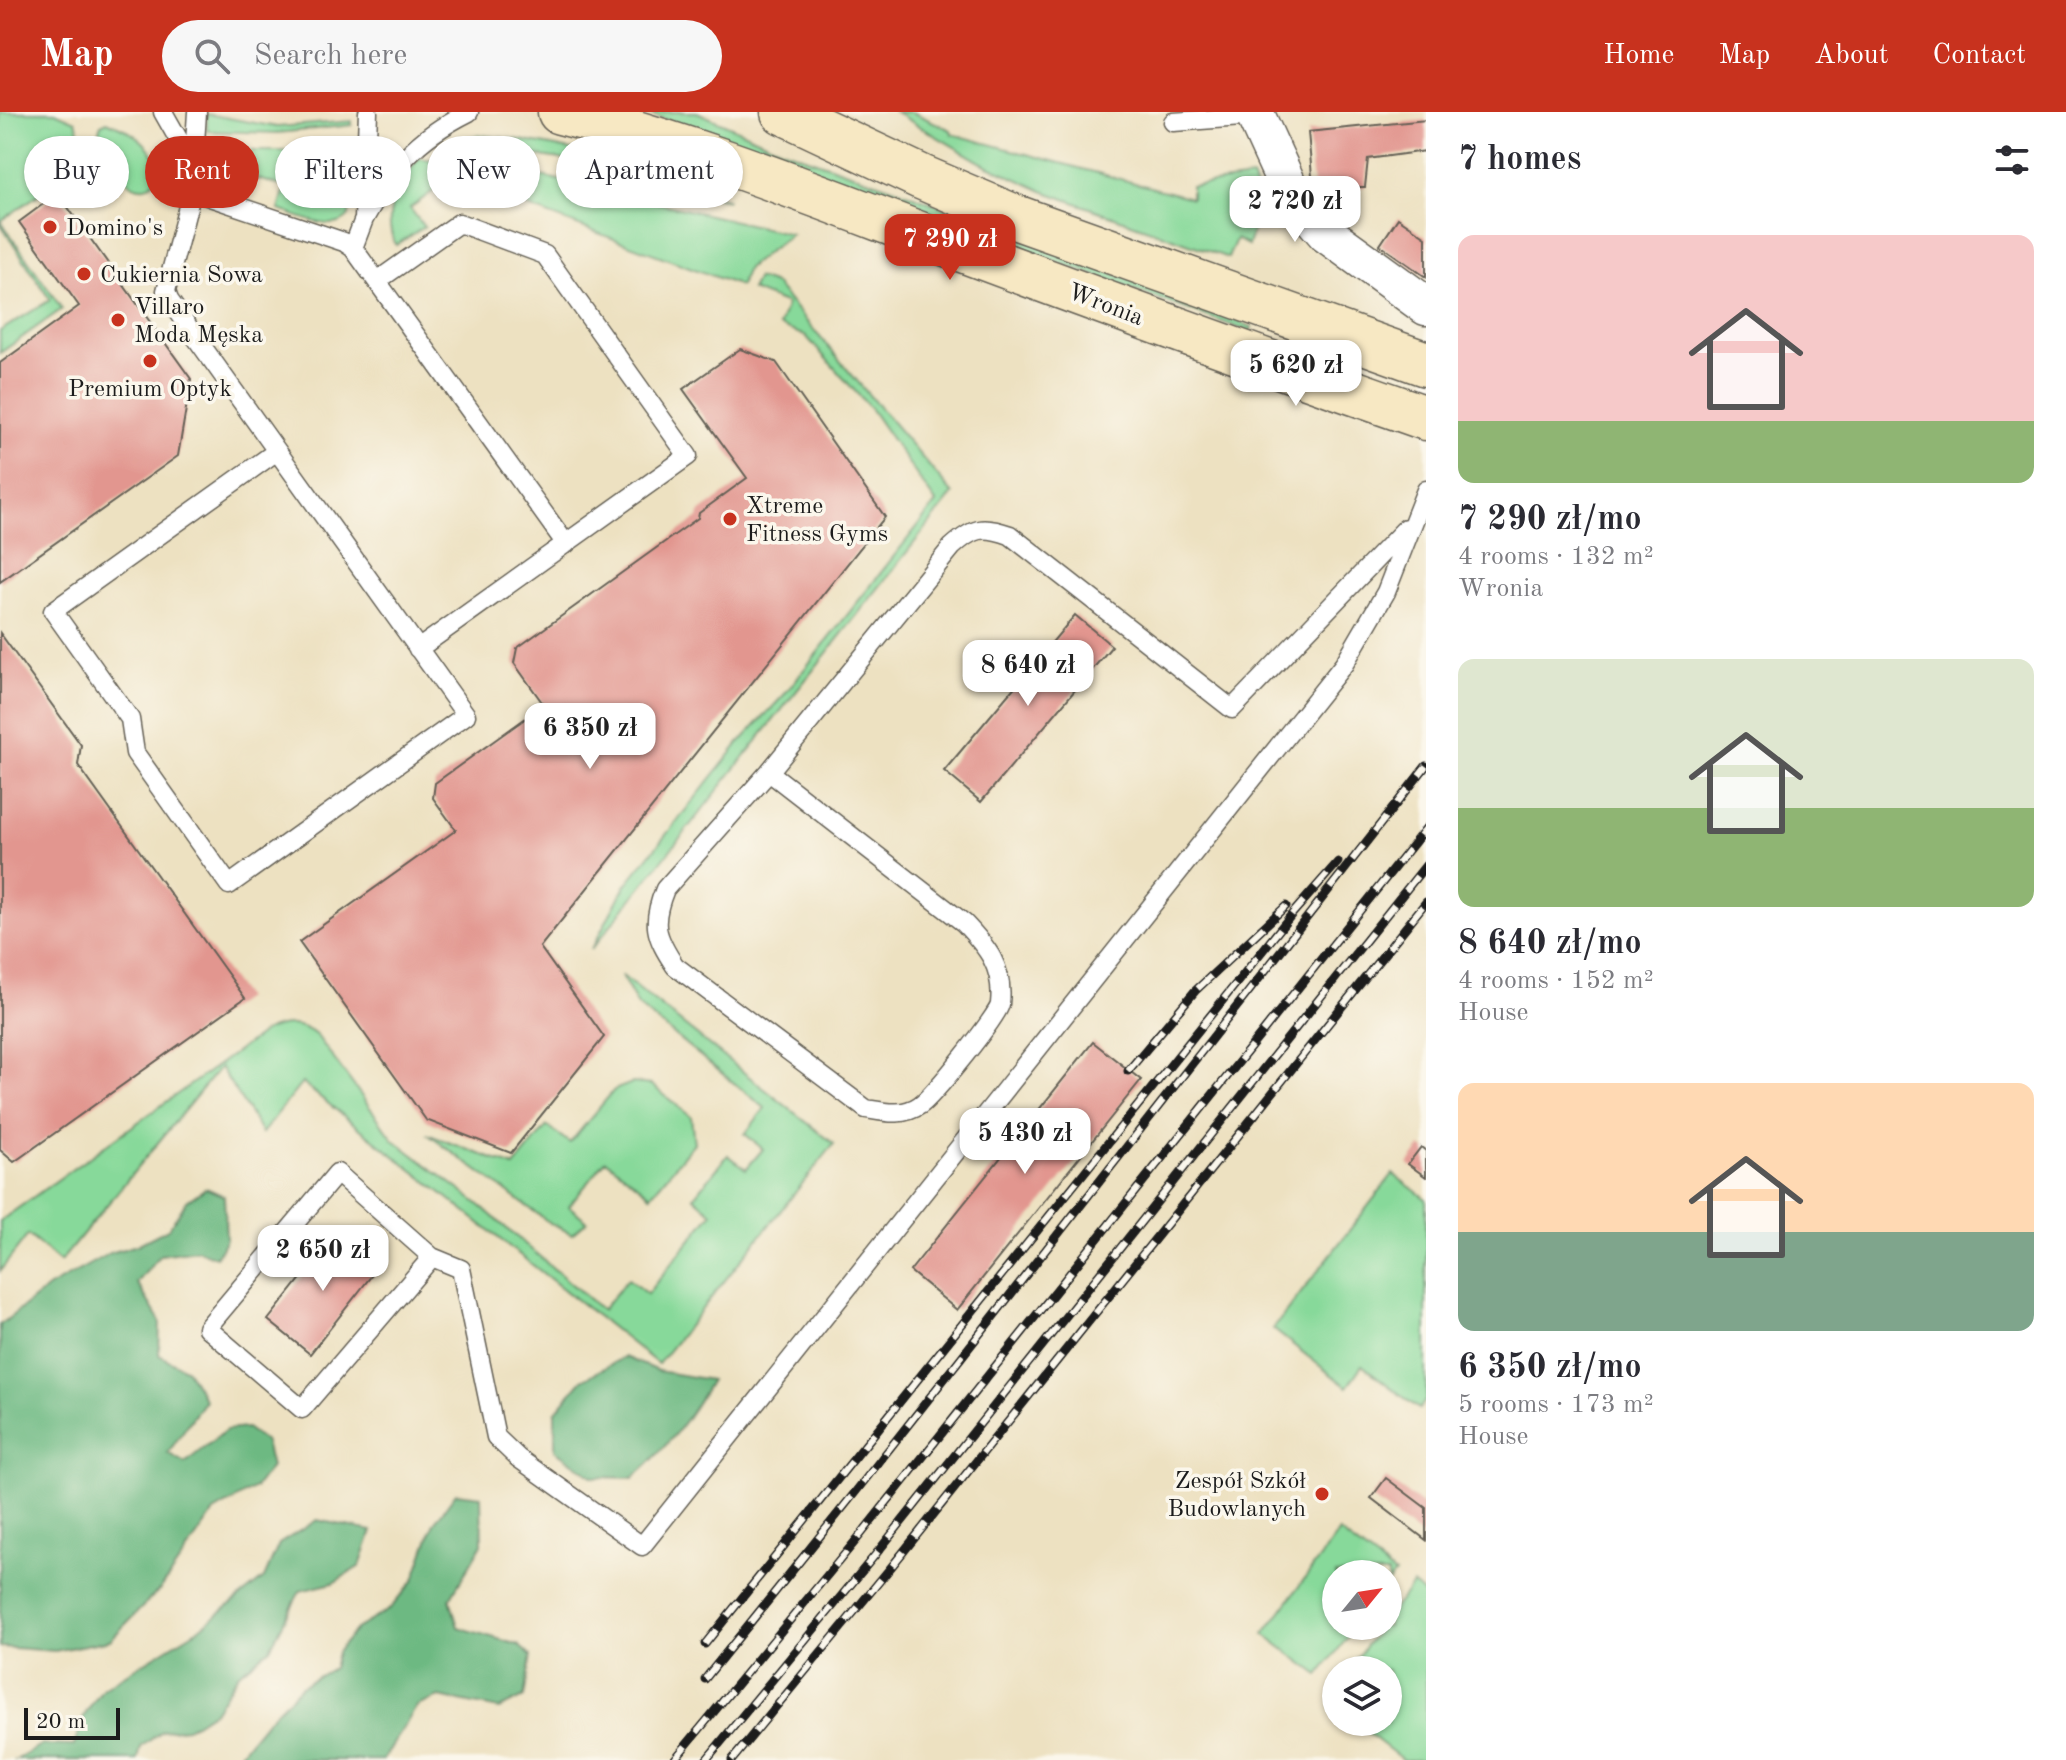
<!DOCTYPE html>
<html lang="en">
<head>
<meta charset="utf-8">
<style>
  :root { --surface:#fff; --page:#f7f7f7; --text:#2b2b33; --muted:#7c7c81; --accent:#c8321e }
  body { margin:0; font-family:"Old Standard TT",serif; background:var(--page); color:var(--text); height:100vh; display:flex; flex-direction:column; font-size:30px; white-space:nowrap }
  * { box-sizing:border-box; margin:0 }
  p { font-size:26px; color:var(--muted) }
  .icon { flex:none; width:44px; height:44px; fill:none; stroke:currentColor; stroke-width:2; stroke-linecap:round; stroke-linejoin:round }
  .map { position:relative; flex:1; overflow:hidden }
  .sheet { display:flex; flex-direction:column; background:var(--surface); width:640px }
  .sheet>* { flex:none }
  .top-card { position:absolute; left:24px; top:24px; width:760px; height:72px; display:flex; gap:16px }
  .needle { width:52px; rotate:60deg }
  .controls { position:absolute; left:1322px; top:1448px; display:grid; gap:16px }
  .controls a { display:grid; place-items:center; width:80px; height:80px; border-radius:50%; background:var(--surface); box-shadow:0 2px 6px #0004; font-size:40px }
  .scale { position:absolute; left:24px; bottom:20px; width:96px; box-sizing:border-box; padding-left:8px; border:4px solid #1c1c1c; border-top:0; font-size:22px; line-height:28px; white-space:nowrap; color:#1c1c1c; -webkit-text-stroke:6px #fbf7ec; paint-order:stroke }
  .price { position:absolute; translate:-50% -68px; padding:0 18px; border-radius:16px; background:#fff; color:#222; font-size:26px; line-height:52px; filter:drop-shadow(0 2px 4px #0008) }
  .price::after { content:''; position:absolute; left:50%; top:48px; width:24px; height:18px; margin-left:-12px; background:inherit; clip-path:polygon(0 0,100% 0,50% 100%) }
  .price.active { background:var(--accent); color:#fff }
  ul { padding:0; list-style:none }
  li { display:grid; align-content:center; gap:16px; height:424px; padding:0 32px }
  li span { display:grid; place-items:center; height:248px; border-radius:16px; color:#555 }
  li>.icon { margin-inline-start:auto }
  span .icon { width:144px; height:144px; fill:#fffc; stroke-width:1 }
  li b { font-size:34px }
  h2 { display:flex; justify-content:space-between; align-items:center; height:96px; padding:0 32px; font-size:34px }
  .chip { padding:0 28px; border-radius:36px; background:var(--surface); box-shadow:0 2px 6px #0004; font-size:28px; line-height:72px }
  .chip.active { background:var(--accent); color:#fff }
  header { display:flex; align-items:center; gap:48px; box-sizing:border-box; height:112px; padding:0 40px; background:var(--accent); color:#fff }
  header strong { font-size:38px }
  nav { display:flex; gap:44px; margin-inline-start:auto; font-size:28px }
  .search { width:560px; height:72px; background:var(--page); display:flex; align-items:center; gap:20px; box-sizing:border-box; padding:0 28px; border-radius:44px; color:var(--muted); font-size:30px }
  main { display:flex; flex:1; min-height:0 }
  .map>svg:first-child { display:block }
</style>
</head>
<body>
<header>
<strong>Map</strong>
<div class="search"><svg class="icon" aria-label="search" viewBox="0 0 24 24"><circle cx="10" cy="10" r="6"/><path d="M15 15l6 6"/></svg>Search here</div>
<nav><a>Home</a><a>Map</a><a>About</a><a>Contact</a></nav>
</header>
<main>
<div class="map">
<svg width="1426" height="1648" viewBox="0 0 1426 1648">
  <rect width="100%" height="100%" fill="#fbf7ec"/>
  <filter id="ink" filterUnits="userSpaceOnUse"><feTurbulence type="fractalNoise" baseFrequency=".0125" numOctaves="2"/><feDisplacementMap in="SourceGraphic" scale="16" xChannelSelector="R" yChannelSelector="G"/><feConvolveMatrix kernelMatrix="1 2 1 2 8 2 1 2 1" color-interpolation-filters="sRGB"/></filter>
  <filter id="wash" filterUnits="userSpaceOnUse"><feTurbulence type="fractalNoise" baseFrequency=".006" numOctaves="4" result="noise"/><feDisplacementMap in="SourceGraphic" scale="32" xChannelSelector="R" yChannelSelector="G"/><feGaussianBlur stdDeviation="1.8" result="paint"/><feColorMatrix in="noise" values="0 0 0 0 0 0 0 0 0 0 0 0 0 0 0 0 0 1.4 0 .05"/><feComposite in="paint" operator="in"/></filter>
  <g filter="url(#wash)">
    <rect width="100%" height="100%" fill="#ede1c1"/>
    <path fill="#87d99a" stroke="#527a5b" stroke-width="2" d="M0,0H55L76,9L86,41L80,53L1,109L62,197L0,241V219L50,188L0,111Z
      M645,0H697L779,36L901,79L1252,215L1250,220Z
      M895,0H912L951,18L952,22L1191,86V74L1252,66C1263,90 1256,109 1248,133L1236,127L1228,146L1043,79L982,51Z
      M207,2L277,15L352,9V13L278,21L207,19Z
      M107,9C120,15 135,21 145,32C175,60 144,105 109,47C102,36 95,25 101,12Z
      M479,23L521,28L606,45L728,88L653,73L560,47L447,30Z
      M339,34L353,43L354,49L349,104C335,123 298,103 279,98L285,75L248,64L241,87C223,77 212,64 207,44L219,39H299Z
      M419,46L546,65L791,122L747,156L740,174L464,71L456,92L442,73L410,96L424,115L396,133C379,103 400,70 419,46Z
      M757,166L775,172L953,382L591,838L625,774L741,629L783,584L936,391L870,296L806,224L779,214L787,192L751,178Z
      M621,863L834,1032L658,1252L302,971L262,1021L220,955L60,1150L28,1123L0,1159V1109L264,920C282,910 301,910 317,924L394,1028L477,1091L602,1198L628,1167L647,1182L712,1101L694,1085L728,1043L746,1057L763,1037L745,1022L765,996L638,894Z
      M632,971L652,973L691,1005L694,1031L651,1083L606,1048L569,1094L587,1109L572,1122L550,1111L427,1022L514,1055L547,1014L570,1031L614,978Z
      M1393,1062L1426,1087V1288L1419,1297L1362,1253L1347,1275L1273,1217Z
      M1339,1420L1395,1462L1388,1471V1462H1336V1514H1356L1319,1563L1264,1522Z
      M1412,1473L1426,1483V1648H1403L1354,1610H1388V1558H1347L1381,1514H1388V1504Z"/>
    <path fill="#6db982" stroke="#446a4f" stroke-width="2" d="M206,1076L224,1084L226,1127L216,1145L197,1138L160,1143L137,1171L160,1209L159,1243L187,1258L205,1288L168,1341L185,1351L226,1318L246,1316L265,1330L271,1355L255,1376L214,1400L161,1476L110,1528L55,1539L0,1535V1213L49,1175L110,1141L137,1133L168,1117L187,1089Z
      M624,1245L658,1259L711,1268C688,1308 667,1336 633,1366L593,1365L555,1338V1300L582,1268Z
      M456,1381L481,1384L482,1432L450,1487L458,1515L518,1533L531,1544L524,1585L499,1597L439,1585L417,1594L383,1648H234L267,1608L301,1574L333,1556L337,1540L356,1517L390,1497L414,1468L434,1411Z
      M317,1408L372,1419L360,1454L333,1471L300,1479L270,1536L238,1562L215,1598L187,1616L162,1619L141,1635L138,1648H16L42,1633L74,1634L84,1604L103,1576L200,1516L231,1492L264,1466L279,1432Z"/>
    <g id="blocks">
      <path fill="#e2968f" d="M1426,8V39L1368,47L1365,75H1313L1308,20Z
        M50,87L64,90L191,267L178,344L0,470V251L79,194L19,110Z
        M1398,106L1426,125V165L1380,133Z
        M740,237L776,250L885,405L540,835L604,925L511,1041L426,1008L299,830L456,718L433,686L435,671L544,593L514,551L517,536L698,406L699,401L747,366L683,277Z
        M1075,503L1112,534L981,690L944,659Z
        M0,521L81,633L78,653L245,886L14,1050L0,1038Z
        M1093,930L1141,968L957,1198L910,1159Z
        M1421,1035L1426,1039V1065L1408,1052Z
        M337,1121L379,1154L310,1242L268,1208Z
        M1386,1366L1426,1396V1428L1371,1386Z"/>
    </g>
  </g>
  <g filter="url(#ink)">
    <use href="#blocks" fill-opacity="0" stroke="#656156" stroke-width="2"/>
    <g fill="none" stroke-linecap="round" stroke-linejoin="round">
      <g stroke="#656156" stroke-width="21">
        <path id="service" d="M163,0L193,53
          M197,0L192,79L166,179L169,188L277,339L466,603L229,773L135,641L130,607L53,499L277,339
          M1173,10L1256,4
          M192,79L344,130L353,136L566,432
          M364,107C394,54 413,28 469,0
          M353,136L364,107L368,0
          M377,169L459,111L545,143L688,344L418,537
          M769,660L964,811C987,835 1004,855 1000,892C999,903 932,985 920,993C903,1005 884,1000 866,997L675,854C655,824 651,811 665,777L769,660L952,435C973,416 982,413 1010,423L1232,597L1406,416
          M432,1145L302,1297L207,1216L337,1061L432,1145L461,1157L496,1325L518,1346L642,1434L1344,552L1386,480L1426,378"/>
      </g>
      <g stroke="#656156" stroke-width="41">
        <path id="minor" d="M1254,0L1290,79L1327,122L1426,194"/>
      </g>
      <g stroke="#656156" stroke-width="47">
        <path id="secondary" d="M560,0C693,33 820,85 949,133C1107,192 1266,250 1426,306
          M783,0L921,65L1015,105L1426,252"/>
      </g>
      <use href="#service" stroke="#fff" stroke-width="18"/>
      <use href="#minor" stroke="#fff" stroke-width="38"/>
      <use href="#secondary" stroke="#f7e8c3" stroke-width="44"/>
      <g stroke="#1c1c1c" stroke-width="9">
        <path id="rail" d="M1128,959L1195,879L1286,794
          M705,1532L1292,802L1338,750
          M705,1567L853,1383L1426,654
          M674,1648L858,1426L1426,716
          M706,1648L876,1442L1426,753
          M732,1648L892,1454L1426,790"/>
      </g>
      <use href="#rail" stroke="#fbf7ec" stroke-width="6" stroke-dasharray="18" stroke-linecap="butt"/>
    </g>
  </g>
  <g fill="#c8321e" stroke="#fbf7ec" stroke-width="3">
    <circle cx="50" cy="115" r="8"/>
    <circle cx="84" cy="162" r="8"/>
    <circle cx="118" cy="208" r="8"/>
    <circle cx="150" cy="249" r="8"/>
    <circle cx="730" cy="407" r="8"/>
    <circle cx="1322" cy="1382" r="8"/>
  </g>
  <g text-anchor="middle" stroke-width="7" stroke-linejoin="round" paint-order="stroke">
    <g font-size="24" fill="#1c1c1c" stroke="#fbf7ec" text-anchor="start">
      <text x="66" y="123">Domino's</text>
      <text x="100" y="170">Cukiernia Sowa</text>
      <text x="134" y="202">Villaro<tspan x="134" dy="28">Moda Męska</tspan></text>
      <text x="150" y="284" text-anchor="middle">Premium Optyk</text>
      <text x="746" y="401">Xtreme<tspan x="746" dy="28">Fitness Gyms</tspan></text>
      <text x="1306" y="1376" text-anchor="end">Zespół Szkół<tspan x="1306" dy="28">Budowlanych</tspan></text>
    </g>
    <g font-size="24" fill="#1c1c1c" stroke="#fbf7ec">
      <text transform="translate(1106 192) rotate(21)" y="8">Wronia</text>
    </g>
  </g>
</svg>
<div class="controls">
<a><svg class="needle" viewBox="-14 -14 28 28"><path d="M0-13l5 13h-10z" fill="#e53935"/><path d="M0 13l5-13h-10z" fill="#7c7c81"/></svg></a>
<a><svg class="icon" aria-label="layers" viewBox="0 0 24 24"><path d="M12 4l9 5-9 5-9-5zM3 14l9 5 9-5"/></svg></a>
</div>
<div class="scale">20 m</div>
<b class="price" style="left:1295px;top:132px">2 720 zł</b>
<b class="price active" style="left:950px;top:170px">7 290 zł</b>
<b class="price" style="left:1296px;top:296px">5 620 zł</b>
<b class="price" style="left:1028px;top:596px">8 640 zł</b>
<b class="price" style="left:590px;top:659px">6 350 zł</b>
<b class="price" style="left:1025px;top:1064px">5 430 zł</b>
<b class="price" style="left:323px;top:1181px">2 650 zł</b>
<div class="top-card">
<a class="chip">Buy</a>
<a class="chip active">Rent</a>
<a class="chip">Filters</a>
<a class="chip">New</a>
<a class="chip">Apartment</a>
</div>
</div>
<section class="sheet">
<h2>7 homes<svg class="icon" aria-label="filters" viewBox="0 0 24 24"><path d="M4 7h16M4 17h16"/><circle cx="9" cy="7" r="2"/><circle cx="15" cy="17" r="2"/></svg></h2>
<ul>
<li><span style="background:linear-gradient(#f6c9c9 75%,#8fb573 0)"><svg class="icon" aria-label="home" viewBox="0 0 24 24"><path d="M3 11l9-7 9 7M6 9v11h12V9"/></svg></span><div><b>7 290 zł/mo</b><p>4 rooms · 132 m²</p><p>Wronia</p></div></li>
<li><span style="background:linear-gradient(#dfe7d0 60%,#8fb573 0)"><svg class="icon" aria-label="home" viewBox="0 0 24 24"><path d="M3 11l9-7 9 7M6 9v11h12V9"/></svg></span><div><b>8 640 zł/mo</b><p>4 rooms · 152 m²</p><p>House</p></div></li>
<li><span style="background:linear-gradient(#ffd9b3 60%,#7fa58c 0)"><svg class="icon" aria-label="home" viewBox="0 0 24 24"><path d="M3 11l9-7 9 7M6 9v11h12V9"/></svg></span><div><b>6 350 zł/mo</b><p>5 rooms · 173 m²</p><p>House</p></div></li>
</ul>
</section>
</main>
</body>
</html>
